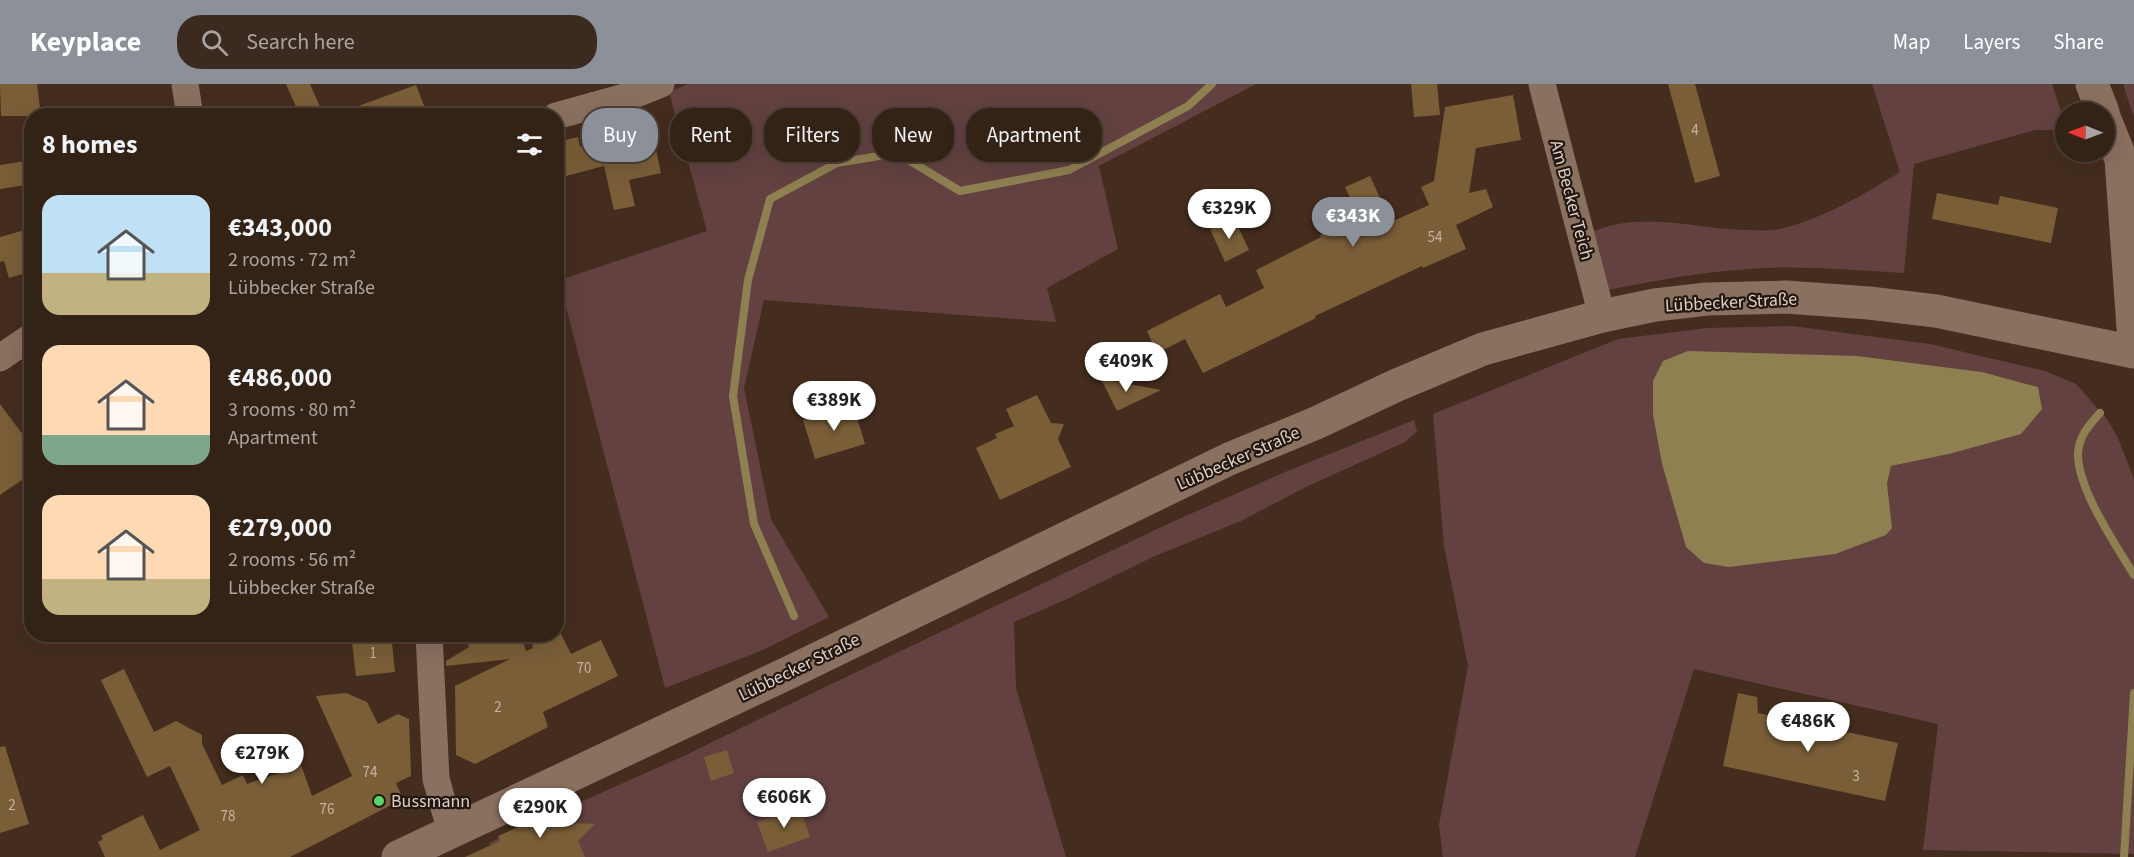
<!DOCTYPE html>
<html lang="en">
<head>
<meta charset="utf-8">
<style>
  :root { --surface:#332216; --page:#3b2a1f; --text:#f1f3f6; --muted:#a9a4a1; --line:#4e3f35; --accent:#8c9099 }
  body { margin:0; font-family:"Source Sans 3",sans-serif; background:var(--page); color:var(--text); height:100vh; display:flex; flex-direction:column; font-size:22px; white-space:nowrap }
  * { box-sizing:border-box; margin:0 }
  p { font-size:20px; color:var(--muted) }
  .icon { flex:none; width:33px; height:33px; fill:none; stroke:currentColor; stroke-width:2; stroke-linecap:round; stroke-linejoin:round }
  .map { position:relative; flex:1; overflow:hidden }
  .drawer { position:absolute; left:24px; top:24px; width:540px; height:534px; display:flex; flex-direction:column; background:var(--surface); border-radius:24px; box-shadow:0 6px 24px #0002,0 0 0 2px var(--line) }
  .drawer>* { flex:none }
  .guide { position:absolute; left:582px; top:24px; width:570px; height:54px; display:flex; gap:12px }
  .needle { width:39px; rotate:271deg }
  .tools { position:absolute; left:2055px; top:18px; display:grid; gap:12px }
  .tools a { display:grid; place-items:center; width:60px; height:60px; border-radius:50%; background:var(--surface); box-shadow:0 6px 24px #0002,0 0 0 2px var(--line); font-size:30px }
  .price { position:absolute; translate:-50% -51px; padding:0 14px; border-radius:21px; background:#fff; color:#222; font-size:20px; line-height:39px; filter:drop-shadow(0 2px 3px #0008) }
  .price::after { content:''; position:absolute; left:50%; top:36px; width:18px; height:14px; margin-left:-9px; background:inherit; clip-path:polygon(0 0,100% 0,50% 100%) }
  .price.current { background:var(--accent); color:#fff }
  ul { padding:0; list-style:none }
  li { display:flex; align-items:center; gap:18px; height:150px; padding:0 18px }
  li span { display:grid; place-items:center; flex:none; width:168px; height:120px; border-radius:18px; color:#555 }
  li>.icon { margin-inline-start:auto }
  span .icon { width:72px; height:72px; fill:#fffc; stroke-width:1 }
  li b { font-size:26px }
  h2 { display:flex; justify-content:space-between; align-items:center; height:72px; padding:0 18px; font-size:26px }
  .tag { padding:0 21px; border-radius:24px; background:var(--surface); box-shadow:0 6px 24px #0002,0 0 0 2px var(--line); font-size:21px; line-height:54px }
  .tag.current { background:var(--accent); color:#fff }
  header { display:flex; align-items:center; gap:36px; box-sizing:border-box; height:84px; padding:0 30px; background:var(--accent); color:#fff }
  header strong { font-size:28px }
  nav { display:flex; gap:33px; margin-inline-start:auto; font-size:21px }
  .search { width:420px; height:54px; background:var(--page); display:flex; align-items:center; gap:15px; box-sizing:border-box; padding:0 21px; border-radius:24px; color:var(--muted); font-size:22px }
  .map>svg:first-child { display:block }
</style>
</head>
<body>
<header>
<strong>Keyplace</strong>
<div class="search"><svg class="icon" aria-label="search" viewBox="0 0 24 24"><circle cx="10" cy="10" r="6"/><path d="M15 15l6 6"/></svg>Search here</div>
<nav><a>Map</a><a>Layers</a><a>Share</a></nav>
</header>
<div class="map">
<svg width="2134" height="773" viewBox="0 0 2134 773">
  <rect width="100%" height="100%" fill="#442d1e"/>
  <path fill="#634141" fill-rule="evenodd" d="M688,0H1256L1099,82L1118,165L1047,204L1056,238L764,216L744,304L771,435L829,533L763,566L665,604L559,196L707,147L669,8Z
    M1872,0H2052L2065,39V46H2035L1914,80L1904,189C1852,186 1800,181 1748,185C1701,188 1654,197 1607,206L1592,148C1642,126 1695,145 1747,146C1756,146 1766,147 1774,146C1820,137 1861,112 1900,88Z
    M2123,0H2134V33Z
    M1792,242L1930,260L2045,287L2076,300L2107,335L2118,354L2134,395V770L1923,766L1938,640L1694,585L1635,773H1443L1439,741L1468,582L1444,462L1433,330L1618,255L1707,244ZM1858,272L1982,288L2038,303L1949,370L1891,382L1887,400L1686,463L1662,380L1653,331V297Z
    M1414,336L1417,347L1405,358L1308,402L1241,437L1155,472L1067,515L1014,538L1016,604L1066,773H494L489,759L688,670L823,604L1172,438L1285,388Z"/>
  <path fill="#8f8052" d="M1688,267L1858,272L1982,288L2038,303L2042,325L2021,350L1949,370L1891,382L1887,400L1892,444L1886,451L1835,470L1729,483L1704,479L1686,463L1662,380L1653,331V297L1663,277Z"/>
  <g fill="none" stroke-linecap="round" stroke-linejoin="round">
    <path stroke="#8f8052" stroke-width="8" d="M2100,329C2089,341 2079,352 2078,369C2077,405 2116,461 2134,491
      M794,532L754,440L733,312L748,196L770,115L837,79L897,69L960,107L1069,86L1188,22L1212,0
      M2124,773L2134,609"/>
  </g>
  <path fill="#7a5e38" d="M0,0H37L41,32H1Z
    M286,0H310L324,32H300Z
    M1411,0H1437L1440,31L1414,33Z
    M1668,0H1695L1720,92L1695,99Z
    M416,1L428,32H340L339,29Z
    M1513,11L1521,56L1476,64L1469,109L1486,105L1493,123L1456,141L1466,165L1423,184L1422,182L1315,232L1316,234L1203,289L1185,255L1157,269L1147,247L1220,210L1226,223L1264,204L1256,186L1321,153L1320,151L1359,132L1345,103L1370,92L1391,138L1429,121L1421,103L1434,97L1445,23Z
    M652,47L661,89L629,96L635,122L614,126L604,82L566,92L557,58L578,53L580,63Z
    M32,76V100L0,105V81Z
    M1937,109L1998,121L2000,112L2058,124L2051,159L1932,135Z
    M1234,134L1249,166L1225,178L1210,145Z
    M32,144V187L9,194L4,177L0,178V153Z
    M1101,295L1161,306L1117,327Z
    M1037,311L1051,339L1064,340L1058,355L1071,383L1000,416L976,364L997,354L995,350L1014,342L1006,325Z
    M0,320L32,363V389L0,411Z
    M853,320L865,360L815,375L803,336Z
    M560,548L571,570L601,556L618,592L543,628L548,643L475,680L456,671L455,602L510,575L446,582V577L469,563L466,550H520L526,567L533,564L532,561Z
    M351,550H391L395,588L356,592Z
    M124,585L154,648L176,637L202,651V660L222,701L243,691L247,700L301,681L312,712L352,692L316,612L346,609L367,618L378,640L398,630L409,635L411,692L396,699L403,715L290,773H105L98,758L103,755L101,752L143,731L160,766L200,746L170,682L147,693L101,596Z
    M1738,609L1757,613L1758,629L1898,659L1885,717L1723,682Z
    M5,662L29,740L0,749V663Z
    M727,666L734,689L711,697L704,673Z
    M563,723L571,739L595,740L578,757L585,773H465L500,757L498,752Z
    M800,723L810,753L768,768L757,738Z"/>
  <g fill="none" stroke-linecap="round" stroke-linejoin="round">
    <path stroke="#8a705f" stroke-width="27" d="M185,0L190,32
      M1542,0L1602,232
      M556,32L639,9L661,0
      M0,274L32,252
      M429,550L436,695L451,748"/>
    <path stroke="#8a705f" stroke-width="33" d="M2092,0L2103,28
      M2104,33L2121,75L2132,92
      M2121,75L2134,258
      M398,773L790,588L1229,375L1316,339L1397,301L1483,265L1602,232L1655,221L1707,215L1786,213L1869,219L1936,227L2134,268"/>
  </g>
  <circle fill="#5ad56e" stroke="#231811" stroke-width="2" cx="379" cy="717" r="6"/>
  <g text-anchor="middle" stroke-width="4.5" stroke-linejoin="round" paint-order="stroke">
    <g font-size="15" fill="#c6b4a3">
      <text x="1695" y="51">4</text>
      <text x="1435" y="158">54</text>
      <text x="373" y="574">1</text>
      <text x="584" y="589">70</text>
      <text x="498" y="628">2</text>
      <text x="370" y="693">74</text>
      <text x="1856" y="697">3</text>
      <text x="12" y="726">2</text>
      <text x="327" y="730">76</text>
      <text x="228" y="737">78</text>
    </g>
    <g font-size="18" fill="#dfd0c7" stroke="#231811">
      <text transform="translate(1572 116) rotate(75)" y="6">Am Becker Teich</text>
      <text transform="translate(1731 218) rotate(-3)" y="6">Lübbecker Straße</text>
      <text transform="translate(1238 374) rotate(-24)" y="6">Lübbecker Straße</text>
      <text transform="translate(799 583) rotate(-26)" y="6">Lübbecker Straße</text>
    </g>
    <g font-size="18" fill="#dfd0c7" stroke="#231811" text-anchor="start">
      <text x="391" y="723">Bussmann</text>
    </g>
  </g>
</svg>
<div class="tools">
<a><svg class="needle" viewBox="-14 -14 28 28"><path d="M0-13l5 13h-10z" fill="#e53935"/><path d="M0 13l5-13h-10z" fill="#a9a4a1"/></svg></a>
</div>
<b class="price" style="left:1229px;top:156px">€329K</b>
<b class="price current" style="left:1353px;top:164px">€343K</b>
<b class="price" style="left:1126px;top:309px">€409K</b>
<b class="price" style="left:834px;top:348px">€389K</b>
<b class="price" style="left:1808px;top:669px">€486K</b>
<b class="price" style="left:262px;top:701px">€279K</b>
<b class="price" style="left:784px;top:745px">€606K</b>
<b class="price" style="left:540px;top:755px">€290K</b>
<div class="guide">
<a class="tag current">Buy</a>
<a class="tag">Rent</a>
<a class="tag">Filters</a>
<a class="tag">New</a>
<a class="tag">Apartment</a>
</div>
<section class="drawer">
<h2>8 homes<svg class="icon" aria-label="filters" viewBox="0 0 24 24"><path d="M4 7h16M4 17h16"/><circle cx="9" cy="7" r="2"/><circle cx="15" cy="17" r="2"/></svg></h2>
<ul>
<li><span style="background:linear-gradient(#bfe0f5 65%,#c2b280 0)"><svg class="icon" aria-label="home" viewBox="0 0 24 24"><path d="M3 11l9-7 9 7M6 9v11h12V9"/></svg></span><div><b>€343,000</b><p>2 rooms · 72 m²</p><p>Lübbecker Straße</p></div></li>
<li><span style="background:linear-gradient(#ffd9b3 75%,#7fa58c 0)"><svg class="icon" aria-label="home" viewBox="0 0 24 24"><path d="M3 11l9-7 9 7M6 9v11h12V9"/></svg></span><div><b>€486,000</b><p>3 rooms · 80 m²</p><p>Apartment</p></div></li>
<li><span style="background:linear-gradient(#ffd9b3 70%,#c2b280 0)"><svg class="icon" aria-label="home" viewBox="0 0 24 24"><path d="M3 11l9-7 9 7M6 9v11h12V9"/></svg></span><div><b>€279,000</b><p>2 rooms · 56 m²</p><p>Lübbecker Straße</p></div></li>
</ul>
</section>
</div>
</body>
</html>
